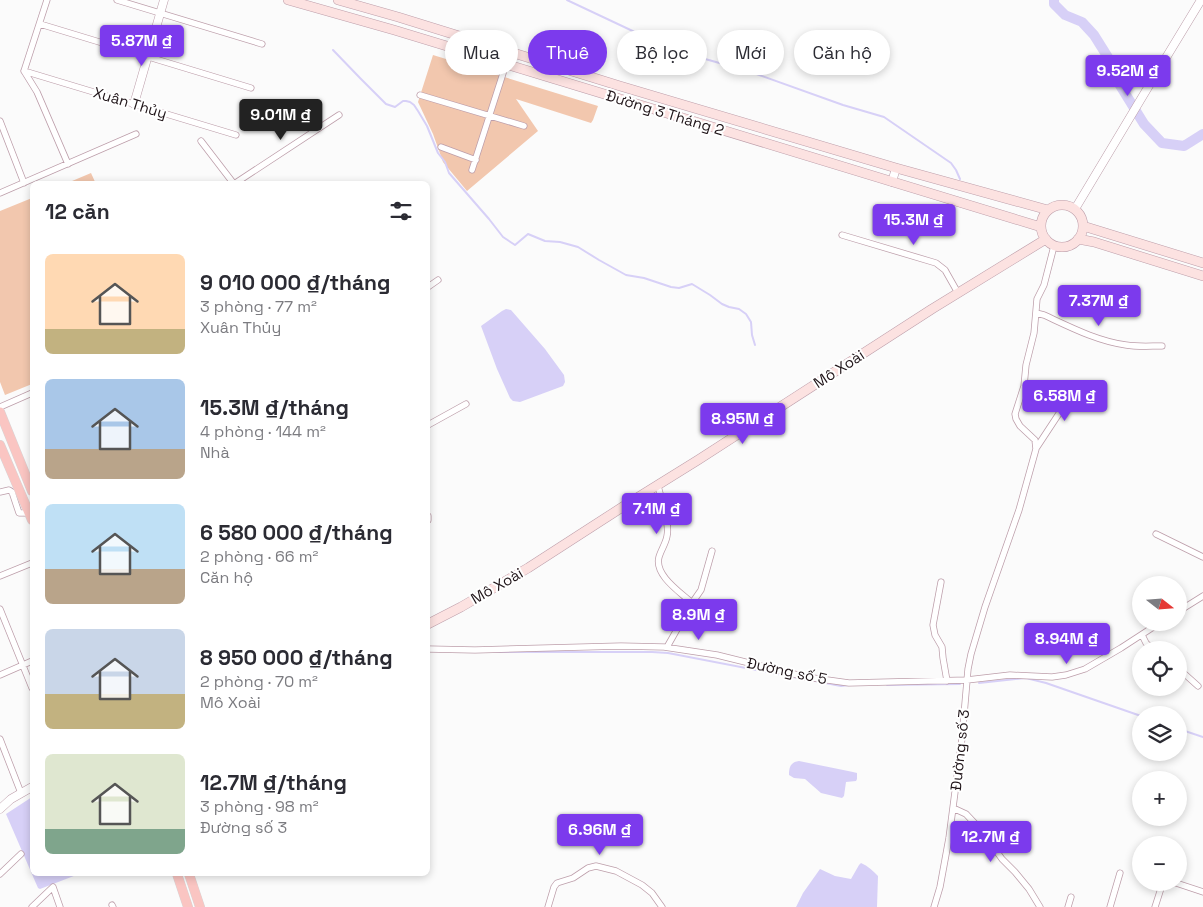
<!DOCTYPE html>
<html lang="vi">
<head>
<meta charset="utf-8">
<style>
  :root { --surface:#fff; --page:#f7f7f7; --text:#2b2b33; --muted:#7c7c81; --accent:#7c3aed }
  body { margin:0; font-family:"Space Grotesk",sans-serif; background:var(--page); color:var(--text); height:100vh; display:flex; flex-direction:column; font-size:19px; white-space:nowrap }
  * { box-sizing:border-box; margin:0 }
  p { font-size:16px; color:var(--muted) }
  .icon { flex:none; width:28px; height:28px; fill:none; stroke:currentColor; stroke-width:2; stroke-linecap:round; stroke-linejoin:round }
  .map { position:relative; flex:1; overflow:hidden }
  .drawer { position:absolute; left:30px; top:181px; width:400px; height:695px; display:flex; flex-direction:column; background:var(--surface); border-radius:8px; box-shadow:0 2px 8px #0003 }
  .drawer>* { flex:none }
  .banner { position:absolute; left:445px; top:30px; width:475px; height:45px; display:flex; gap:10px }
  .needle { width:32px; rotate:107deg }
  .controls { position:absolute; left:1132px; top:576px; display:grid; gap:10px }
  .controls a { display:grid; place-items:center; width:55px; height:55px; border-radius:50%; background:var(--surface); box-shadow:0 2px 8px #0003; font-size:25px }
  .price { position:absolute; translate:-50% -42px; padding:0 11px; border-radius:5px; background:var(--accent); color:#fff; font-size:16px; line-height:32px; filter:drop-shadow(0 1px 2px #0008) }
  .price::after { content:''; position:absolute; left:50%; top:30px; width:15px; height:11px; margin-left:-8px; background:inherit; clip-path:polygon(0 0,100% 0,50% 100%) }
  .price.selected { background:#222; color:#fff }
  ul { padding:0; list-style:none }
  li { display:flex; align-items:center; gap:15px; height:125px; padding:0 15px }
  li span { display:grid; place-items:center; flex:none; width:140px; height:100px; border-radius:8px; color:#555 }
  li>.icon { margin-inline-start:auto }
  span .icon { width:60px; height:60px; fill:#fffc; stroke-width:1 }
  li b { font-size:21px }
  h2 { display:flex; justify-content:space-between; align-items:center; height:60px; padding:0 15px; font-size:21px }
  .tag { padding:0 18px; border-radius:22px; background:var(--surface); box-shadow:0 2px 8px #0003; font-size:18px; line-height:45px }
  .tag.selected { background:var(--accent); color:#fff }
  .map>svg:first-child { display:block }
</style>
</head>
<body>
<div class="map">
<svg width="1203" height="907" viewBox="0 0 1203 907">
  <rect width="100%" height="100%" fill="#fbfbfb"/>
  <path fill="#f2c7ae" d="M433,55L598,106L593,120L591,123L516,99L538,131L467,191L443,162L433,134L418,102Z
    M91,173L96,184H65Z
    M32,198V384L5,395L0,382V211Z"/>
  <path fill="#d7d0f7" d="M506,309L511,310L545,349L564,375L565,382L563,386L520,402L513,401L510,398L497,369L481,326L502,311Z
    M799,761L853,772L857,773V779L856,781L846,782L844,796L842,798L821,793L805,779L794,778L789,775C789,768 790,762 799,761Z
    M32,797V874H79L40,889L38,888L6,814Z
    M861,863C868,866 873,871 878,876L877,907H796L803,893L820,869L835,876L851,879L859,865Z"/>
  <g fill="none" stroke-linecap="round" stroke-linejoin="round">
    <path stroke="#d7d0f7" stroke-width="2" d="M567,0L673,50L748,71L843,105L884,117L951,163L956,170L960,179
      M333,50L360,78L386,104L395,107L403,101H406L410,102L414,105L418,111L427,126L438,153L445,162L449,173L489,219L503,237L515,245L528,234L545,241L560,242L578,247L599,260L626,275L644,278L671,287L679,288L692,284L710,295L722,304L729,307L739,309L746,314L751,322L752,335L755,345
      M490,652H652L668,653L798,678
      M815,681L841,686L849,685
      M979,683L1026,678L1046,683L1141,716
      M887,685L960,684
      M1179,729L1203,737"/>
    <path stroke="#d7d0f7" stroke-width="10" d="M1054,0V4L1065,15L1082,22L1094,35L1109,59L1118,82L1144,124L1162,143L1184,146L1203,134"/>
    <g stroke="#bd9eaa" stroke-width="7">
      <path id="minor" d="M117,0L262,44
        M40,24L251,88
        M24,71L236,135
        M24,71L37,92L68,164
        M24,71L47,0
        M420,95L524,126
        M0,121L24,183
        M201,141L234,184
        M441,147L476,160
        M472,170L506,64
        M234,184L339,115
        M0,193L136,134
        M842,235L936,263L945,270L958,293
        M428,287L438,280
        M1036,313L1044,315C1070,327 1097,341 1126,345C1137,347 1150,346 1162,346
        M0,407L32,393
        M428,425L466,404
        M1037,447L1062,409L1082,388
        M658,486C661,498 670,524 667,536C666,543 661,550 659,557C654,575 680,592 692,603
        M0,492L9,490L12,492L19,513H29
        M428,516V520
        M1156,534L1203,557
        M0,576L32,563
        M941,582L933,625L935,635L942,647L943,658L947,681
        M0,609L32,688
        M1179,611L1203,596
        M1142,635L1146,643L1153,650
        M667,647L692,603L701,590L712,551
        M428,649L475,650L621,646L664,647L717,655L806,677L849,683L967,680L1010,675L1052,677L1066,675L1085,669L1121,648L1161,622
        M1179,669L1198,686
        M0,675L32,661
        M0,739L21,793
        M953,808L966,814L982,831L1002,859L1015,872L1029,889L1040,907
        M0,874L21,854
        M1173,882L1203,892
        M112,905L113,907
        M32,907L53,887L60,907
        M548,907L554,887L557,883L573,878L588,868L596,866L616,871L642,885L652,893L662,907
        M934,907L940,887L949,838L962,738L968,669L971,654L985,607L1019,510L1036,449L1035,440L1020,426L1016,419L1015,414L1024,386L1026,365L1034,333L1037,299L1044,285L1054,246
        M1068,907L1071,897
        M1110,907L1120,873
        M1155,907L1163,882"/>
    </g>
    <g stroke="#bd9eaa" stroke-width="9">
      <path id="tertiary" d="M134,104L164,0
        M892,182L896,168
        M1075,209L1147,89L1201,0
        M0,809L11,799L32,787"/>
    </g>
    <g stroke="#bd9eaa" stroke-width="10">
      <path id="secondary" d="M288,0L394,30L1041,227
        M338,0L398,17L620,86L896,168L1048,210
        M1041 226a21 21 0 1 1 42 0a21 21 0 1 1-42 0Z
        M1083,226L1203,263
        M1078,239L1094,242L1203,276
        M428,624L461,607L528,568L593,526L624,506L698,460L932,309L1046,239"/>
    </g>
    <g stroke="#d7d5d6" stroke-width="10">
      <path id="primary" d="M0,412L32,491
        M0,445L32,520
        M177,874L188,907
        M189,874L200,907"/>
    </g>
    <use href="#minor" stroke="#fff" stroke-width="5.5"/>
    <use href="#tertiary" stroke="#fff" stroke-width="8"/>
    <use href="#secondary" stroke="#fce2e1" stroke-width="9"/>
    <use href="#primary" stroke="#fac5c2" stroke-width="9"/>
  </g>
  <g text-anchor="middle" stroke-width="4" stroke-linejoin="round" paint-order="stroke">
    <g font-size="15" fill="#201519" stroke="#fff">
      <text transform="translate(130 103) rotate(17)" y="5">Xuân Thủy</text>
      <text transform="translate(665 113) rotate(17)" y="5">Đường 3 Tháng 2</text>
      <text transform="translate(839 369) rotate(-33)" y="5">Mô Xoài</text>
      <text transform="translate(497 586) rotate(-30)" y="5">Mô Xoài</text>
      <text transform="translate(787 671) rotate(12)" y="5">Đường số 5</text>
      <text transform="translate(960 750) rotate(-84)" y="5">Đường số 3</text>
    </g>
  </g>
</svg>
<div class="controls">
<a><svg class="needle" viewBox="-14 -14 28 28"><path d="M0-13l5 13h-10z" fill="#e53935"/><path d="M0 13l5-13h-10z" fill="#7c7c81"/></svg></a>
<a><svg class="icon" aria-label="locate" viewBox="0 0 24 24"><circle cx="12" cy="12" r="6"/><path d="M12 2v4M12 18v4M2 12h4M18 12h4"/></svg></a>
<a><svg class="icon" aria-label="layers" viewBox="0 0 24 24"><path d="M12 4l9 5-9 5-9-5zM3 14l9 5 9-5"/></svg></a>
<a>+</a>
<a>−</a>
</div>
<b class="price" style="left:142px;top:67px">5.87M ₫</b>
<b class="price" style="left:1128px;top:97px">9.52M ₫</b>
<b class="price selected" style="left:281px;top:141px">9.01M ₫</b>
<b class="price" style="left:914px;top:246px">15.3M ₫</b>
<b class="price" style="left:1099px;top:327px">7.37M ₫</b>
<b class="price" style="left:1065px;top:422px">6.58M ₫</b>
<b class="price" style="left:743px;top:445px">8.95M ₫</b>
<b class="price" style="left:657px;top:535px">7.1M ₫</b>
<b class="price" style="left:699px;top:641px">8.9M ₫</b>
<b class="price" style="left:1067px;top:665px">8.94M ₫</b>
<b class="price" style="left:600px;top:856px">6.96M ₫</b>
<b class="price" style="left:991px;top:863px">12.7M ₫</b>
<div class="banner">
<a class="tag">Mua</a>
<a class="tag selected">Thuê</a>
<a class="tag">Bộ lọc</a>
<a class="tag">Mới</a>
<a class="tag">Căn hộ</a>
</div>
<section class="drawer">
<h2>12 căn<svg class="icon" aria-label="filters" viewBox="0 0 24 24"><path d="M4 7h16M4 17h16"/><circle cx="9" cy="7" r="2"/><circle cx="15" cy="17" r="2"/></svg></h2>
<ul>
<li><span style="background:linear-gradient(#ffd9b3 75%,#c2b280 0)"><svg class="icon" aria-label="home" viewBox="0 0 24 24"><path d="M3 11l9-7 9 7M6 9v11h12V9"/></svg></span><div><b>9 010 000 ₫/tháng</b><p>3 phòng · 77 m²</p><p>Xuân Thủy</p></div></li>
<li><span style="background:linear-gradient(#a9c7e8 70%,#b9a48a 0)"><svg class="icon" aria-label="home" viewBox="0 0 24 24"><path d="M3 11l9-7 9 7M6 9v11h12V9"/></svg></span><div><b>15.3M ₫/tháng</b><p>4 phòng · 144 m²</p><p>Nhà</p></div></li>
<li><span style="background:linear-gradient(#bfe0f5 65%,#b9a48a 0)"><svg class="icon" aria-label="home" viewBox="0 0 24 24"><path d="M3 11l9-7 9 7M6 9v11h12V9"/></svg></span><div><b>6 580 000 ₫/tháng</b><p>2 phòng · 66 m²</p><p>Căn hộ</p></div></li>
<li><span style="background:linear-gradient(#c9d6e8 65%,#c2b280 0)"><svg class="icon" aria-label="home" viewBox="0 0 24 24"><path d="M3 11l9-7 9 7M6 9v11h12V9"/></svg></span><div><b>8 950 000 ₫/tháng</b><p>2 phòng · 70 m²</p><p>Mô Xoài</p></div></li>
<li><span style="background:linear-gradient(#dfe7d0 75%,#7fa58c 0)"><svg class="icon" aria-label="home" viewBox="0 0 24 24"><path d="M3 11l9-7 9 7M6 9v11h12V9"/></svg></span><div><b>12.7M ₫/tháng</b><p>3 phòng · 98 m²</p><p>Đường số 3</p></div></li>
</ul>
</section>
</div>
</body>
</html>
